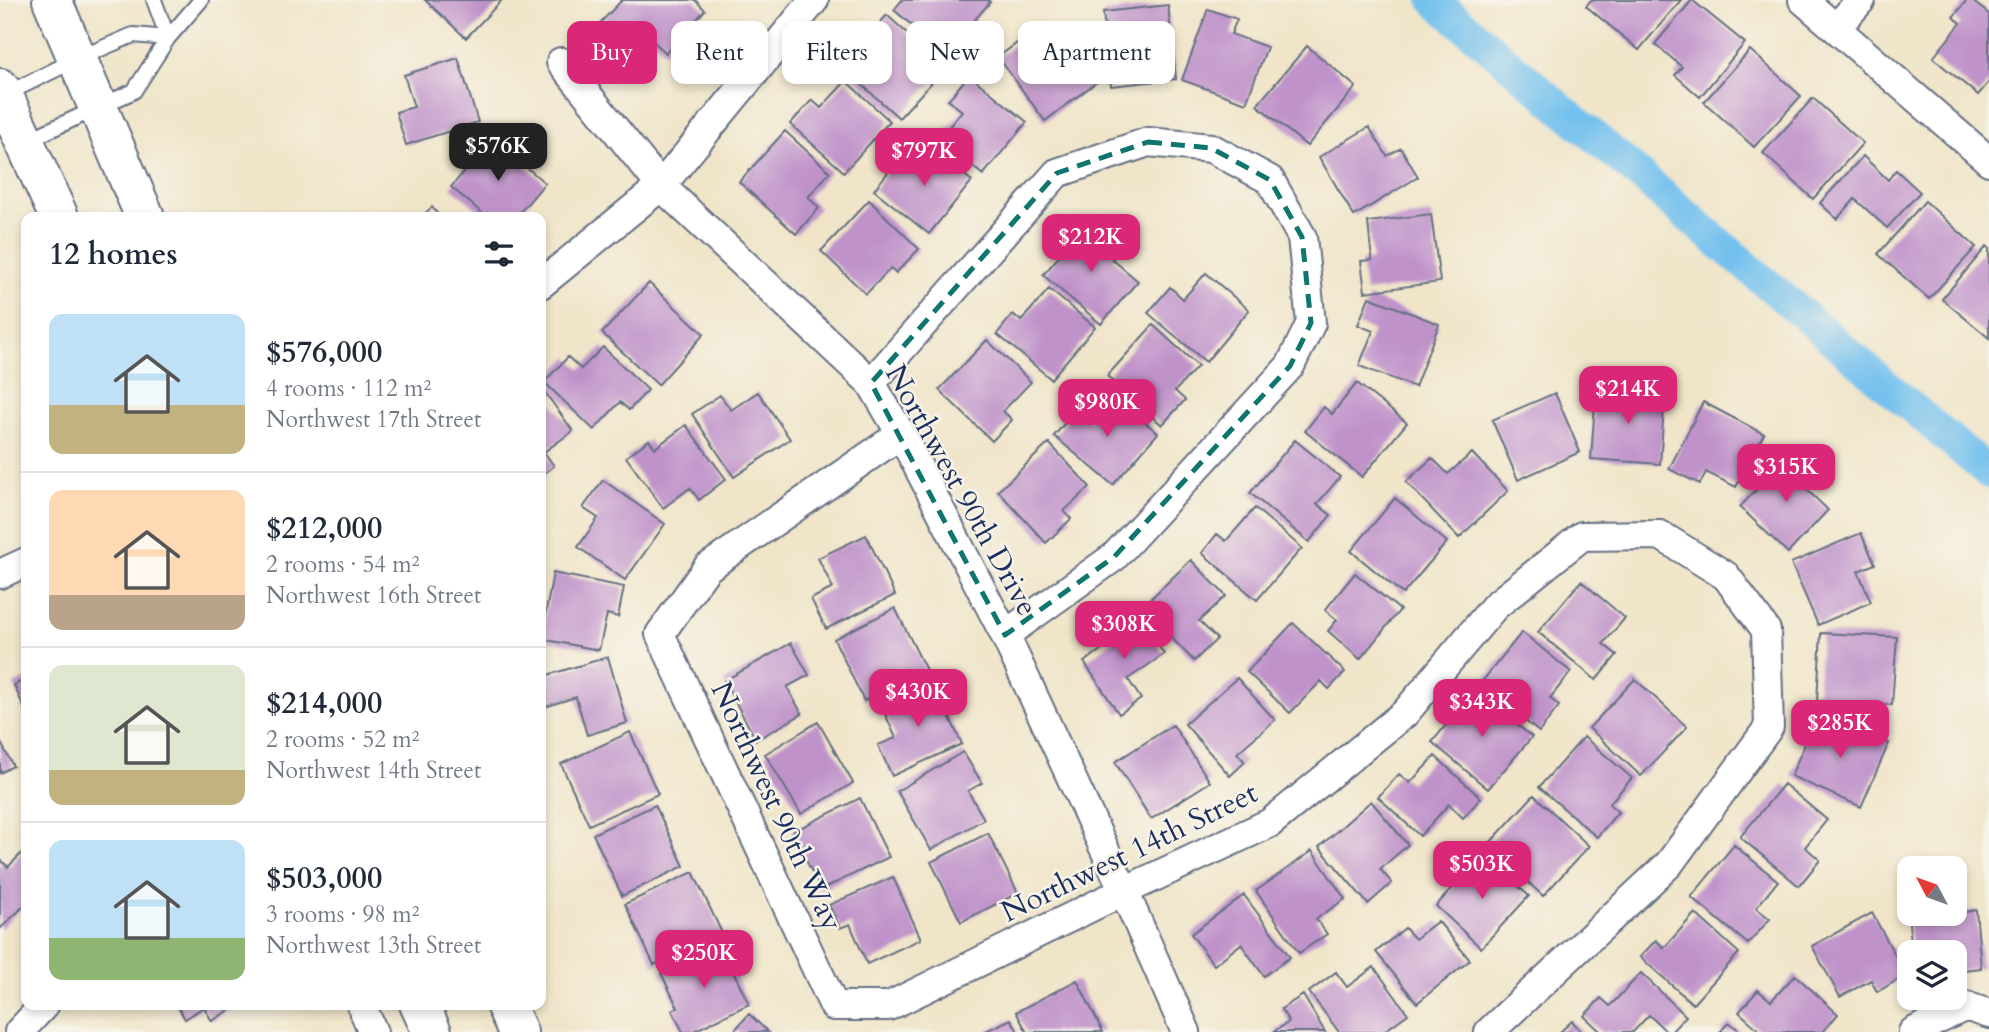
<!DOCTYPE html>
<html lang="en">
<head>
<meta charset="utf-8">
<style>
  :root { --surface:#fff; --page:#f2f2f3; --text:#1f2937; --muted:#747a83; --line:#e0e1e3; --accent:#db2777 }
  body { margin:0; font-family:Cardo,serif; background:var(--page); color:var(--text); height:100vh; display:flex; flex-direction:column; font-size:26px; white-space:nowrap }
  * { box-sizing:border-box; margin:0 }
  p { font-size:23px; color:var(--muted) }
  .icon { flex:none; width:38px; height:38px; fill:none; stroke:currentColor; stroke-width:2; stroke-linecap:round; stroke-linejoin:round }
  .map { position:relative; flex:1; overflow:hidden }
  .details { position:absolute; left:21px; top:212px; width:525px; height:798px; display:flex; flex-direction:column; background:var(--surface); border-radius:14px; box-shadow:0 4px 10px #0003 }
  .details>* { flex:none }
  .hud { position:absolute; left:567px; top:21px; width:665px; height:63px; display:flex; gap:14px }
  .needle { width:46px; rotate:311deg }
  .buttons { position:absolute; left:1897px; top:856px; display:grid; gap:14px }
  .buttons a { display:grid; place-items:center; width:70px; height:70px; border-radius:14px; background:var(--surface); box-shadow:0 4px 10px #0003; font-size:35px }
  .price { position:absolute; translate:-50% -60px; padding:0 16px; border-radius:14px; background:var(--accent); color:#fff; font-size:23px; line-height:46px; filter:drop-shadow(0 2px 4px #0008) }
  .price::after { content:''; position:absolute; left:50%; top:42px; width:21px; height:16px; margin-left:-10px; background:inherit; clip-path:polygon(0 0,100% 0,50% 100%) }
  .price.current { background:#222; color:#fff }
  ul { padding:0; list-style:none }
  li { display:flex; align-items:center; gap:21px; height:175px; padding:0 28px }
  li+li { border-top:2px solid var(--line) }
  li span { display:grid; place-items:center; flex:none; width:196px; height:140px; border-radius:14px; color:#555 }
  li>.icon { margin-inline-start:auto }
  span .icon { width:84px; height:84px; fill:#fffc; stroke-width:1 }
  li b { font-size:30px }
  h2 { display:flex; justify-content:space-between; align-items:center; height:84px; padding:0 28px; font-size:30px }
  .chip { padding:0 24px; border-radius:14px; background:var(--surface); box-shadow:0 4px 10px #0003; font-size:24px; line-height:63px }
  .chip.current { background:var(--accent); color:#fff }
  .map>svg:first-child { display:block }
</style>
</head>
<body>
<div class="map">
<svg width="1989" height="1032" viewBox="0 0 1989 1032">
  <rect width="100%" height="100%" fill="#f7f3e8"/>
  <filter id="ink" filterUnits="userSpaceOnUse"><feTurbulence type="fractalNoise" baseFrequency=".0143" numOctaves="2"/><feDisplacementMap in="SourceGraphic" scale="14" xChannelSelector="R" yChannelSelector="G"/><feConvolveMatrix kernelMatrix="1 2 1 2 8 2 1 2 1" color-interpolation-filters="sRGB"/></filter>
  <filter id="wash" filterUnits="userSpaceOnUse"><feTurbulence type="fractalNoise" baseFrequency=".00686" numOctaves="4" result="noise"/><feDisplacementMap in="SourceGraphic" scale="28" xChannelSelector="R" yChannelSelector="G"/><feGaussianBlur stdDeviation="1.57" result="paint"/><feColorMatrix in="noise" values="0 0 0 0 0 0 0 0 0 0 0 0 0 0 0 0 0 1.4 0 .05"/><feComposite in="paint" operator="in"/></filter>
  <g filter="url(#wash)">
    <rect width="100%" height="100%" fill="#f0e5c9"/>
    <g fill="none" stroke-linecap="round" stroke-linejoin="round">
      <path stroke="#74c1ee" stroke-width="32" d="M1434,0L1989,473"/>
    </g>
    <g id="blocks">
      <path fill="#bf93ca" d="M425,0H502L466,38Z
        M622,0H695L705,10L666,53L632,22L616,39L599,24Z
        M902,0H988L990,2L946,54L894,10Z
        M1591,0H1681L1639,50L1586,6Z
        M1692,0L1745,43L1700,97L1675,75L1682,67L1655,44Z
        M1967,0H1971L1989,14V82L1978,95L1933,58L1961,23L1953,17Z
        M1168,5L1176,79L1111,86L1103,12Z
        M1208,9L1237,19L1231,34L1267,47L1246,103L1182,80Z
        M887,15L945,68L899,118L841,66Z
        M1028,35L1042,54L1066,37L1098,81L1045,121L998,57Z
        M1307,46L1356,87L1307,146L1257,105Z
        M1750,50L1801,96L1754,147L1704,102Z
        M458,58L478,122L406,145L396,112L414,107L404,75Z
        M969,75L1027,122L983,175L939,139L962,111L948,100Z
        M846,81L890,121L844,172L790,124L812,100L821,108Z
        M1813,98L1863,143L1813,199L1763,153Z
        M1369,127L1387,156L1401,148L1418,177L1354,216L1319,157Z
        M785,131L830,172L808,197L819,208L796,234L739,182Z
        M492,138L545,183L516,217H487L451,187Z
        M924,143L972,181L929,234L874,190L894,165L901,171Z
        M1863,156L1888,180L1896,170L1920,192L1887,228L1855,199L1837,219L1820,203Z
        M869,200L919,249L896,273L891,268L866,294L821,251Z
        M1925,201L1976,247L1929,299L1878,254Z
        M432,207L440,217H421Z
        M1431,214L1440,282L1365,292L1361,261L1372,260L1368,222Z
        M1087,224L1119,250L1112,259L1138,281L1101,324L1043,275Z
        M1987,246L1989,248V338L1942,299Z
        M1206,273L1249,310L1206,362L1148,313L1170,287L1183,299Z
        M649,283L704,334L658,385L602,333Z
        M1049,289L1095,327L1051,379L997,334L1013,314L1021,321Z
        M1369,297L1439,324L1415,387L1359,366L1373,331L1358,325Z
        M1153,325L1198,366L1175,391L1185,400L1162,425L1107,376Z
        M987,340L1031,382L1003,411L1012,420L992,441L939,390Z
        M603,347L648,390L629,410L620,402L594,430L544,382L568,357L581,369Z
        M1357,383L1407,423L1362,477L1305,431L1324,407L1332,414Z
        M541,387L573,431L544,452L554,466L541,476Z
        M1596,388L1665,394L1660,464L1591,459Z
        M758,392L790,439L734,477L692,414L720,395L731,410Z
        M1555,393L1580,452L1518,480L1492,420Z
        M1112,395L1158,433L1113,485L1054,436L1076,410L1090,421Z
        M1703,402L1764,434L1736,487L1706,472L1700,484L1669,469Z
        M686,425L726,479L699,500L690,488L663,508L626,457L649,440L655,448Z
        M1295,440L1340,477L1317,504L1331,515L1309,542L1250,493Z
        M1049,443L1090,487L1064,511L1071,519L1046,543L998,491Z
        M1792,452L1817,475L1805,488L1828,510L1788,553L1740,507Z
        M1472,453L1508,491L1459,538L1406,482L1432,458L1448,474Z
        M603,480L665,524L625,580L578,547L598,518L583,508Z
        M1395,498L1447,542L1403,594L1351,551Z
        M1255,508L1302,548L1257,600L1202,553L1217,534L1226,541Z
        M1861,533L1875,564L1858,571L1871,602L1818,625L1791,563Z
        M866,535L895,595L826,629L811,599L833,588L818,558Z
        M1191,560L1226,596L1199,621L1217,639L1194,661L1142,607Z
        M553,573L624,587L618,617L607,614L599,650L541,639Z
        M1355,573L1400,610L1360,659L1328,631L1337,620L1325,610Z
        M1581,581L1625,618L1603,644L1617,655L1596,680L1538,632Z
        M895,608L926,670L864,701L834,639Z
        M1135,612L1164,654L1128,679L1141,699L1119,714L1084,662L1112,642L1106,632Z
        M1293,623L1345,672L1329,689L1321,681L1290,713L1247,672Z
        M1522,632L1571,672L1550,698L1559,706L1539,732L1480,684Z
        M1821,633L1897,637L1892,705L1817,701Z
        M791,643L809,675L787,687L802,714L756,740L724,681Z
        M608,657L627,723L587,735L576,697L544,707L541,695V677Z
        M1237,678L1275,720L1237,753L1245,762L1230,776L1185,724Z
        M26,679V712L14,685Z
        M1635,679L1687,727L1641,776L1589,728Z
        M933,681L962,744L892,776L878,745L896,738L881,705Z
        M1475,690L1532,737L1488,789L1432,742Z
        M1818,713L1889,743L1861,807L1791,776Z
        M818,722L853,783L801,814L765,754Z
        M1173,725L1210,782L1151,819L1115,762Z
        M630,732L658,794L589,825L561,764Z
        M1584,737L1632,778L1609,804L1618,812L1597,837L1539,787Z
        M0,741L13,766L0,773Z
        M963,752L982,783L968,791L984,819L931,850L897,791Z
        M1435,756L1481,798L1463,818L1449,804L1420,836L1378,797L1399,774L1410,783Z
        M1784,784L1827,820L1805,847L1820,860L1799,886L1740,837Z
        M1534,795L1589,846L1543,896L1488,845Z
        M860,798L889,857L821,890L792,832Z
        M1371,801L1408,845L1380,869L1392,883L1368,904L1319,847Z
        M655,805L684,866L622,896L593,834Z
        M988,833L1018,893L961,922L931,862Z
        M1734,845L1778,881L1756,908L1770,919L1748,944L1691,897Z
        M1312,851L1345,899L1316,919L1327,934L1299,953L1256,891Z
        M23,852L26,855V904L0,929V859L8,867Z
        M1483,854L1529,896L1481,948L1436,906Z
        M693,872L722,933L654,965L625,904Z
        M893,877L921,939L867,964L850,924L840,928L829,905Z
        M1244,895L1290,957L1264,976L1241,944L1214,965L1191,934Z
        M1976,910L1981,968L1955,971V952H1912L1908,914H1955Z
        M1695,913L1739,953L1693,1004L1640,957L1656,940L1664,948Z
        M1872,913L1906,975L1877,992L1871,980L1840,997L1812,946Z
        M1438,921L1470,960L1417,1003L1376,952L1405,928L1415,939Z
        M720,944L749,1004L692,1032H683L672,1010L678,1008L661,973Z
        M1374,967L1408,1014L1383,1032H1339L1309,992L1336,972L1347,987Z
        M1641,973L1686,1016L1671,1032H1667L1649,1015L1633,1032H1601L1584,1016L1601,998L1610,1006Z
        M1795,975L1838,1014L1823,1032H1761L1739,1012L1758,990L1771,1001Z
        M1077,980L1103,1032H1027L1016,1012Z
        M1303,995L1325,1032H1273L1289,1022L1281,1009Z
        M176,1004H239L212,1021L204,1007L185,1019Z
        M749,1014L768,1032H733Z
        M1011,1019L1018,1032H984Z
        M1572,1021L1582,1032H1560Z
        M1729,1022L1741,1032H1720Z"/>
    </g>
  </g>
  <g filter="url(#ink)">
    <use href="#blocks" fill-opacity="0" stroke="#666f83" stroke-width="2"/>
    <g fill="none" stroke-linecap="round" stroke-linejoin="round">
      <g stroke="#666f83" stroke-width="18">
        <path id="service" d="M154,0L168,38L201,0
          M6,94L77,59L133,35L168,38L134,91L26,141"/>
      </g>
      <g stroke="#666f83" stroke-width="32">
        <path id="minor" d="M1803,0L1989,161
          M1836,28L1861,0
          M561,62L661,186L871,383L901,434L1005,635L1124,891L1186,1032
          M541,284L661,186L814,0
          M871,383L1057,173L1148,142L1211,148L1270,180L1302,237L1311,323L1290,366L1114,557L1005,635
          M901,434L707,568L660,634L834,1006H889L1124,891L1270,823L1405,713L1495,606L1582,536L1660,535L1726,576L1766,630L1769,727L1669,864L1489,1032
          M0,574L26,562
          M361,1004L373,1032
          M19,1032L45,1004
          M1913,1032L1966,1006L1989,1014"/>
      </g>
      <g stroke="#666f83" stroke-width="42">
        <path id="secondary" d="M52,0L145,217
          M0,88L59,217
          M419,1004L432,1032
          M505,1004L518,1032"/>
      </g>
      <use href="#service" stroke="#fff" stroke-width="14"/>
      <use href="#minor" stroke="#fff" stroke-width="28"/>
      <use href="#secondary" stroke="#fff" stroke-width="38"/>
    </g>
  </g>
  <path fill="none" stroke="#0f766e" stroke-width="5" stroke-dasharray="14 9" stroke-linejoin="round" d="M1148,142L1211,148L1270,180L1302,237L1311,323L1290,366L1114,557L1005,635L871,383L1057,173Z"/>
  <g text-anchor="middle" stroke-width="5" stroke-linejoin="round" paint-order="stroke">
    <g font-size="30" fill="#1b2f5e" stroke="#f7f3e8">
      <text transform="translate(962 490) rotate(61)" y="10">Northwest 90th Drive</text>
      <text transform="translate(777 806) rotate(65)" y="10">Northwest 90th Way</text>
      <text transform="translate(1129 852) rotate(-26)" y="10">Northwest 14th Street</text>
    </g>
  </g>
</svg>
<div class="buttons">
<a><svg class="needle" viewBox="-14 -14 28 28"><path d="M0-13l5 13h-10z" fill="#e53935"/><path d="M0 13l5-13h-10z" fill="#747a83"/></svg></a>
<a><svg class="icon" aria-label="layers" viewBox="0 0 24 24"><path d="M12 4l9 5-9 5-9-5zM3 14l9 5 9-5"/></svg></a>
</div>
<b class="price current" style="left:498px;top:183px">$576K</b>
<b class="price" style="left:924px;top:188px">$797K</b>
<b class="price" style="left:1091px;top:274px">$212K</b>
<b class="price" style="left:1628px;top:426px">$214K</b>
<b class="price" style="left:1107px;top:439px">$980K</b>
<b class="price" style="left:1786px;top:504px">$315K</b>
<b class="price" style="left:1124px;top:661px">$308K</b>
<b class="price" style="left:918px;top:729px">$430K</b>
<b class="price" style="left:1482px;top:739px">$343K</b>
<b class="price" style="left:1840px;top:760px">$285K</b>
<b class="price" style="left:1482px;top:901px">$503K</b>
<b class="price" style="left:704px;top:990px">$250K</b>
<div class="hud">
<a class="chip current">Buy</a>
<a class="chip">Rent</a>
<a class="chip">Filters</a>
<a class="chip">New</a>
<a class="chip">Apartment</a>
</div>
<section class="details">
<h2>12 homes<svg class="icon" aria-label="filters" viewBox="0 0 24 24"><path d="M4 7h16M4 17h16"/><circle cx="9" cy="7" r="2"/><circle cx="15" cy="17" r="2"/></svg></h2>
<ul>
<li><span style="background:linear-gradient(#bfe0f5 65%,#c2b280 0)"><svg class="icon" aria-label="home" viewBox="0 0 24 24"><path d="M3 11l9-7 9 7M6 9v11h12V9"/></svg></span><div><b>$576,000</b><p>4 rooms · 112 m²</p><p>Northwest 17th Street</p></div></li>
<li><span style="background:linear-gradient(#ffd9b3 75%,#b9a48a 0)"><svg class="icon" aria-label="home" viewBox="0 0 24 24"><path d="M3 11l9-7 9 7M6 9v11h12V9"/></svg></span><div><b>$212,000</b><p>2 rooms · 54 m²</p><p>Northwest 16th Street</p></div></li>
<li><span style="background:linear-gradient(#dfe7d0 75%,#c2b280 0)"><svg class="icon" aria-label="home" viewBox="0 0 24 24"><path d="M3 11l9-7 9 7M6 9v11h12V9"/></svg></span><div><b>$214,000</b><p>2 rooms · 52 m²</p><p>Northwest 14th Street</p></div></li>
<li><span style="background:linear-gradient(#bfe0f5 70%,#8fb573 0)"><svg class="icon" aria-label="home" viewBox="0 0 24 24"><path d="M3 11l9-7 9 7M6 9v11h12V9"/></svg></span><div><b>$503,000</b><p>3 rooms · 98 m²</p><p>Northwest 13th Street</p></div></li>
</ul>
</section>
</div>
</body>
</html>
